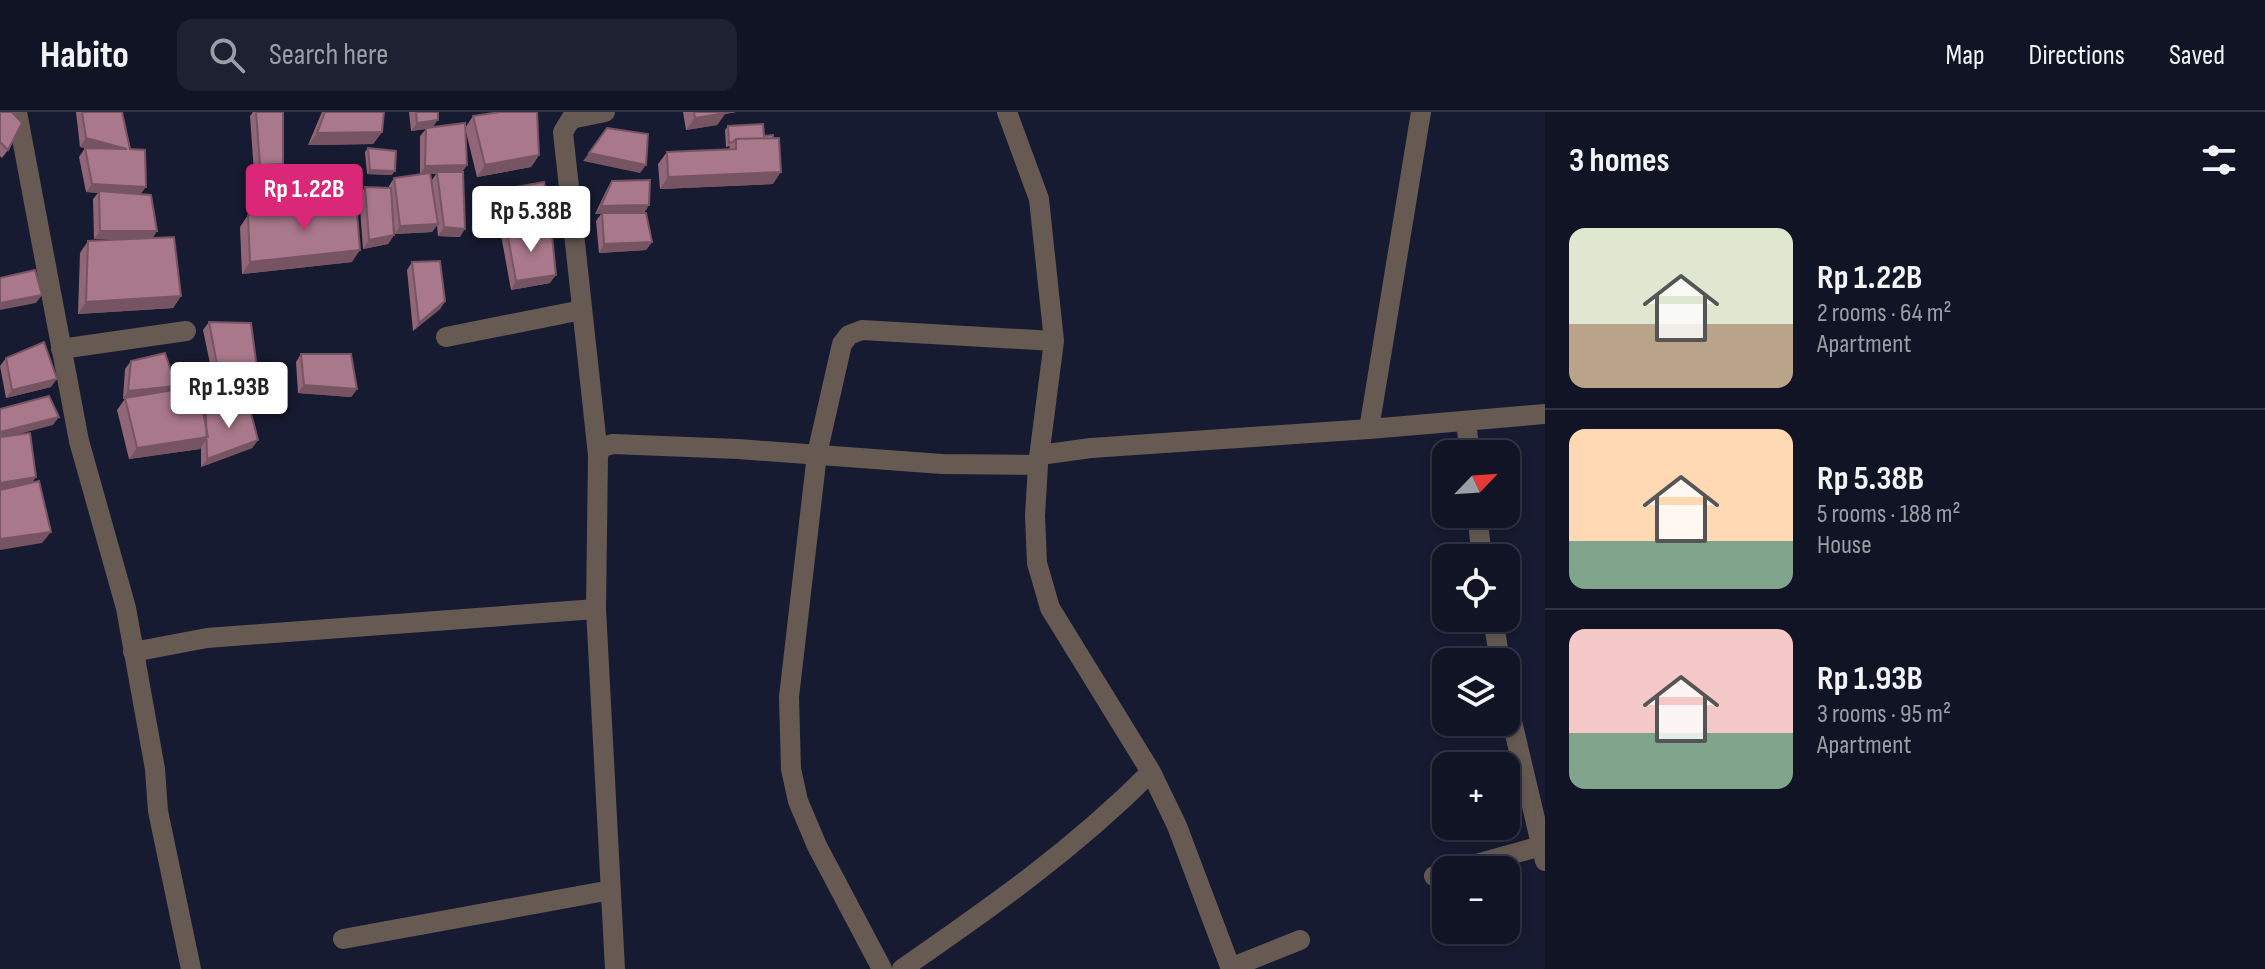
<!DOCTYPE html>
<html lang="en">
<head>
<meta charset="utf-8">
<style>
  :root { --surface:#111425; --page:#1e2132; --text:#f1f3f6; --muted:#9c9ea7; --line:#303342; --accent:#db2777 }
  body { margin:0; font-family:"Sofia Sans Condensed",sans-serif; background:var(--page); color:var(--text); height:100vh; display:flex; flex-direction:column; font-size:30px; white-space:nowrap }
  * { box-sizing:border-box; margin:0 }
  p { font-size:26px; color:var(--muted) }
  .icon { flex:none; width:44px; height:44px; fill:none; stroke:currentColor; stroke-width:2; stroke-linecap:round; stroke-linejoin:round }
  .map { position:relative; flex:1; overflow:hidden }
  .side { display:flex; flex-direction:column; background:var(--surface); width:720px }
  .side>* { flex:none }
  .needle { width:52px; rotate:65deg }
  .fabs { position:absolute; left:1432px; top:328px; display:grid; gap:16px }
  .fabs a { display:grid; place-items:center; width:88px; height:88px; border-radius:16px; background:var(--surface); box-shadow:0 4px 12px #0003,0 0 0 2px var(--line); font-size:40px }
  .price { position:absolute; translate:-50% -68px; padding:0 18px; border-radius:8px; background:#fff; color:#222; font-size:26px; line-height:52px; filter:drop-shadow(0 2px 4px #0008) }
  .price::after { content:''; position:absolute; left:50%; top:48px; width:24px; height:18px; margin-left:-12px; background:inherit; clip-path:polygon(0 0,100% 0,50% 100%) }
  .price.on { background:var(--accent); color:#fff }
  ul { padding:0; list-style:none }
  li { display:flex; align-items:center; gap:24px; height:200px; padding:0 24px }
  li+li { border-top:2px solid var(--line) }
  li span { display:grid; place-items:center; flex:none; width:224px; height:160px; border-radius:16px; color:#555 }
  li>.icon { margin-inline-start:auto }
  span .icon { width:96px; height:96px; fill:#fffc; stroke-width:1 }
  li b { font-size:34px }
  h2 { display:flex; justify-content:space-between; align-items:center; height:96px; padding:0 24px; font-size:34px }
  header { display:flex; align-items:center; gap:48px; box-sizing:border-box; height:112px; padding:0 40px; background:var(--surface); border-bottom:2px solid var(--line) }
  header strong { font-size:38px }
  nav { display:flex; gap:44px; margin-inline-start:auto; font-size:28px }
  .search { width:560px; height:72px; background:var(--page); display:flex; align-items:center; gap:20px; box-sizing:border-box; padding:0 28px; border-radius:16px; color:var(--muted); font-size:30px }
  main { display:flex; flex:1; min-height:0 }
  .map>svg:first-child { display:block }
</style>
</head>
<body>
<header>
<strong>Habito</strong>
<div class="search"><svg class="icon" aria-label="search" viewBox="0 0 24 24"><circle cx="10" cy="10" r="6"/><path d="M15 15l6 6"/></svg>Search here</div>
<nav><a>Map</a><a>Directions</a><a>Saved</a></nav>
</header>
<main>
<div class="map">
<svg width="1545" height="857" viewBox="0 0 1545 857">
  <rect width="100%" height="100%" fill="#171b31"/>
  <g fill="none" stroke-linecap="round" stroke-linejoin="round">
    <path stroke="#665a53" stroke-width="20" d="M17,0L79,329L126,496L155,657L158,699L191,857
      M1007,0L1039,87L1054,229L1038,353L1035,404L1037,451L1050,496L1151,660L1177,714L1231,857
      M1421,0L1369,317L1545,302
      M446,225L582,198
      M61,237L186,219
      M1466,310L1470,342
      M598,343L563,20L571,7L605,0
      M1040,343L1091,336L1369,317
      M1477,402L1482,446
      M1493,506L1500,550
      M133,540L207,526L596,497
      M1506,584L1545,749
      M1455,758L1541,734
      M1434,764L1446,760
      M343,827L611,778
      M1230,856L1300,828
      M615,857L596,497L598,343L602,335L613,332L738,337L942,352L1038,353
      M882,857L817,734L798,689L791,657L789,585L817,342L842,232L849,223L862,218L1054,229
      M902,857C993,794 1073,738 1151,660"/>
  </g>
  <path fill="#916777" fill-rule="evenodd" d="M0,0L8,38L2,46L0,44Z
    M76,0H122L141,82L157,119L152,126L181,184L173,196L78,202L80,141L88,129L132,127H94L93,87L98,81L86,80L79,45L85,36H87L80,35Z
    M253,0H283L278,60L254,61L250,4Z
    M322,0H384L382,20L373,32L308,33Z
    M409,0H438L433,15L467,53L462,60L460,125L438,124L437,113L432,120L395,122L393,109L394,123L388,132L363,137L359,83L365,75L389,76V74L394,66L420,62V24L426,17L411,19ZM430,62H436L432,68L434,92Z
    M683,0H736L725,2L717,13L686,18Z
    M473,4L539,43L531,55L477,65L465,16Z
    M728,14L764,24L773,72L660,77L658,52L667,40L729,37L730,34L726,35L725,18Z
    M368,36L392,63L367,62L365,40Z
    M612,69L649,93L644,101L652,130L646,138L599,141L596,109L601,102H595L607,77Z
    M495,79L546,107L508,115L550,171L511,178L501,123L506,116L492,118L490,88Z
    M248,103L352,150L242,162L240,115Z
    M412,150L445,189L440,197L413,219L407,158Z
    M209,210L251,265L213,266L203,218Z
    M301,242L357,277L351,285L298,281L296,250Z
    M6,246L51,275L6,286L0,254Z
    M131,249L176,274L173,278L204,305L206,302L258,328L252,336L201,355V335L200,337L129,347L117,298L125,287H123L125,257Z"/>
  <path fill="#765461" d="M718,0H736L725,2L717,13L686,18L695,6Z
    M438,8L432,16L411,19L417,11Z
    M382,20L373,32L308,33L317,21Z
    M86,26L127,37L121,45L80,35Z
    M589,41L646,53L640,61L583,49Z
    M539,43L531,55L477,65L485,53Z
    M283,52L278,60L254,61L260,53Z
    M467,53L461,61L437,60L436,62H420L425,54Z
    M370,58L395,59L392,63L367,62Z
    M781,60L773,72L660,77L668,65Z
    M92,72L146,75L140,83L86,80Z
    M649,93L643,101L595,102L601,94Z
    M551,99L546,107L492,118L498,110Z
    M438,112L432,120L395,122L400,114Z
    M444,115L465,117L460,125L438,124Z
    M100,119H157L152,127H94Z
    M394,123L388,132L363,137L369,128Z
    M652,130L646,138L599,141L604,132Z
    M360,138L352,150L242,162L250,150Z
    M556,163L550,171L511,178L516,169Z
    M42,183L36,191L0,198V191Z
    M181,184L173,196L78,202L86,190Z
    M445,189L440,197L413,219L419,211Z
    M257,257L251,265L213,266L218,258Z
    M57,267L51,275L6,286L12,278Z
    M304,273L357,277L351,285L298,281Z
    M176,274L170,282L123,287L128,279Z
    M59,305L53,313L0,327V320Z
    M208,325L200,337L129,347L137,336Z
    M258,328L252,336L201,355L207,347Z
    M36,365L28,377L0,382V371Z
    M51,420L42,431L0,438V427Z"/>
  <path fill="#a9788a" stroke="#765461" stroke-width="2" d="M0,0H12L22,11L8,38L0,30Z
    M82,0H122L130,37L145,38L146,75L92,72L85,36L127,37L86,26Z
    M256,0H283V52L260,53Z
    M325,0H384L382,20L317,21Z
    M416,0H438V8L417,11Z
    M500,0H537L539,43L485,53L473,4Z
    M694,0H725L726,1L695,6Z
    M465,11L467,53L425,54L426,16Z
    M763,12L764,24L773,23V26L736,27L733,30L729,31L728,14Z
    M607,16L648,22L646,53L589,41Z
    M779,26L781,60L668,65L667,40L736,37V27Z
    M368,36L396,39L395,59L370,58Z
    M437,60H463L465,117L444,115Z
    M430,61L438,112L400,114L394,66Z
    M650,68L649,93L601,94L612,69Z
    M544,70L551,99L498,110L495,79Z
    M365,75L391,76L394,123L369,128Z
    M99,79L151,83L157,119H100Z
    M356,89L360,138L250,150L248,103Z
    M602,101H646L652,130L604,132Z
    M506,115L552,123L556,163L516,169Z
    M174,125L181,184L86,190L88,129Z
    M440,149L445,189L419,211L412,150Z
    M35,158L42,183L0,191V166Z
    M209,210L251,211L257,257L218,258Z
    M44,230L57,267L12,278L6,246Z
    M165,241L176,274L128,279L131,249Z
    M301,242H351L357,277L304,273Z
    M198,274L208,325L137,336L125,286Z
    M49,284L59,305L0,320V297Z
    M248,290L258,328L207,347L206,302Z
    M30,321L36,365L0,371V325Z
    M39,369L51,420L0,427V378Z"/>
</svg>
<div class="fabs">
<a><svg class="needle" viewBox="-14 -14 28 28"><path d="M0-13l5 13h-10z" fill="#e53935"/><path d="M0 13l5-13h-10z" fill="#9c9ea7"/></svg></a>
<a><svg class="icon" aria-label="locate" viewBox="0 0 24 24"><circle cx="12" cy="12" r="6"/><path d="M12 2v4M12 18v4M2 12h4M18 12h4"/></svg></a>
<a><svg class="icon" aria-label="layers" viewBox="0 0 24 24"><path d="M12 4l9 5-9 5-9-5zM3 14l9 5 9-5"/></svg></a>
<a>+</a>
<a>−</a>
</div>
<b class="price on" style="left:304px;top:120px">Rp 1.22B</b>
<b class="price" style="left:531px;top:142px">Rp 5.38B</b>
<b class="price" style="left:229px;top:318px">Rp 1.93B</b>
</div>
<section class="side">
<h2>3 homes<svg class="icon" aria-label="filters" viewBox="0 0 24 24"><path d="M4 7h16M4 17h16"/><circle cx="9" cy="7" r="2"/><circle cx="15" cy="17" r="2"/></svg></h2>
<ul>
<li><span style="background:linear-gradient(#dfe7d0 60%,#b9a48a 0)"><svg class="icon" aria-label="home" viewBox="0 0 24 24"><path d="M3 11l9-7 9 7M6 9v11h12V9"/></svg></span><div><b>Rp 1.22B</b><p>2 rooms · 64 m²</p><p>Apartment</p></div></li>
<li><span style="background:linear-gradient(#ffd9b3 70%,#7fa58c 0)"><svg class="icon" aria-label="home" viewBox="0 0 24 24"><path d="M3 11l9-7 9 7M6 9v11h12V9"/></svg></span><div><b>Rp 5.38B</b><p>5 rooms · 188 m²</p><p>House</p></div></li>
<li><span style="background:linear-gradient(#f6c9c9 65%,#7fa58c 0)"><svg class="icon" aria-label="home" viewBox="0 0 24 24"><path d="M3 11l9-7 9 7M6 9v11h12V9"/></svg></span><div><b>Rp 1.93B</b><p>3 rooms · 95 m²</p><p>Apartment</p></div></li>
</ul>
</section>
</main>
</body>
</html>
